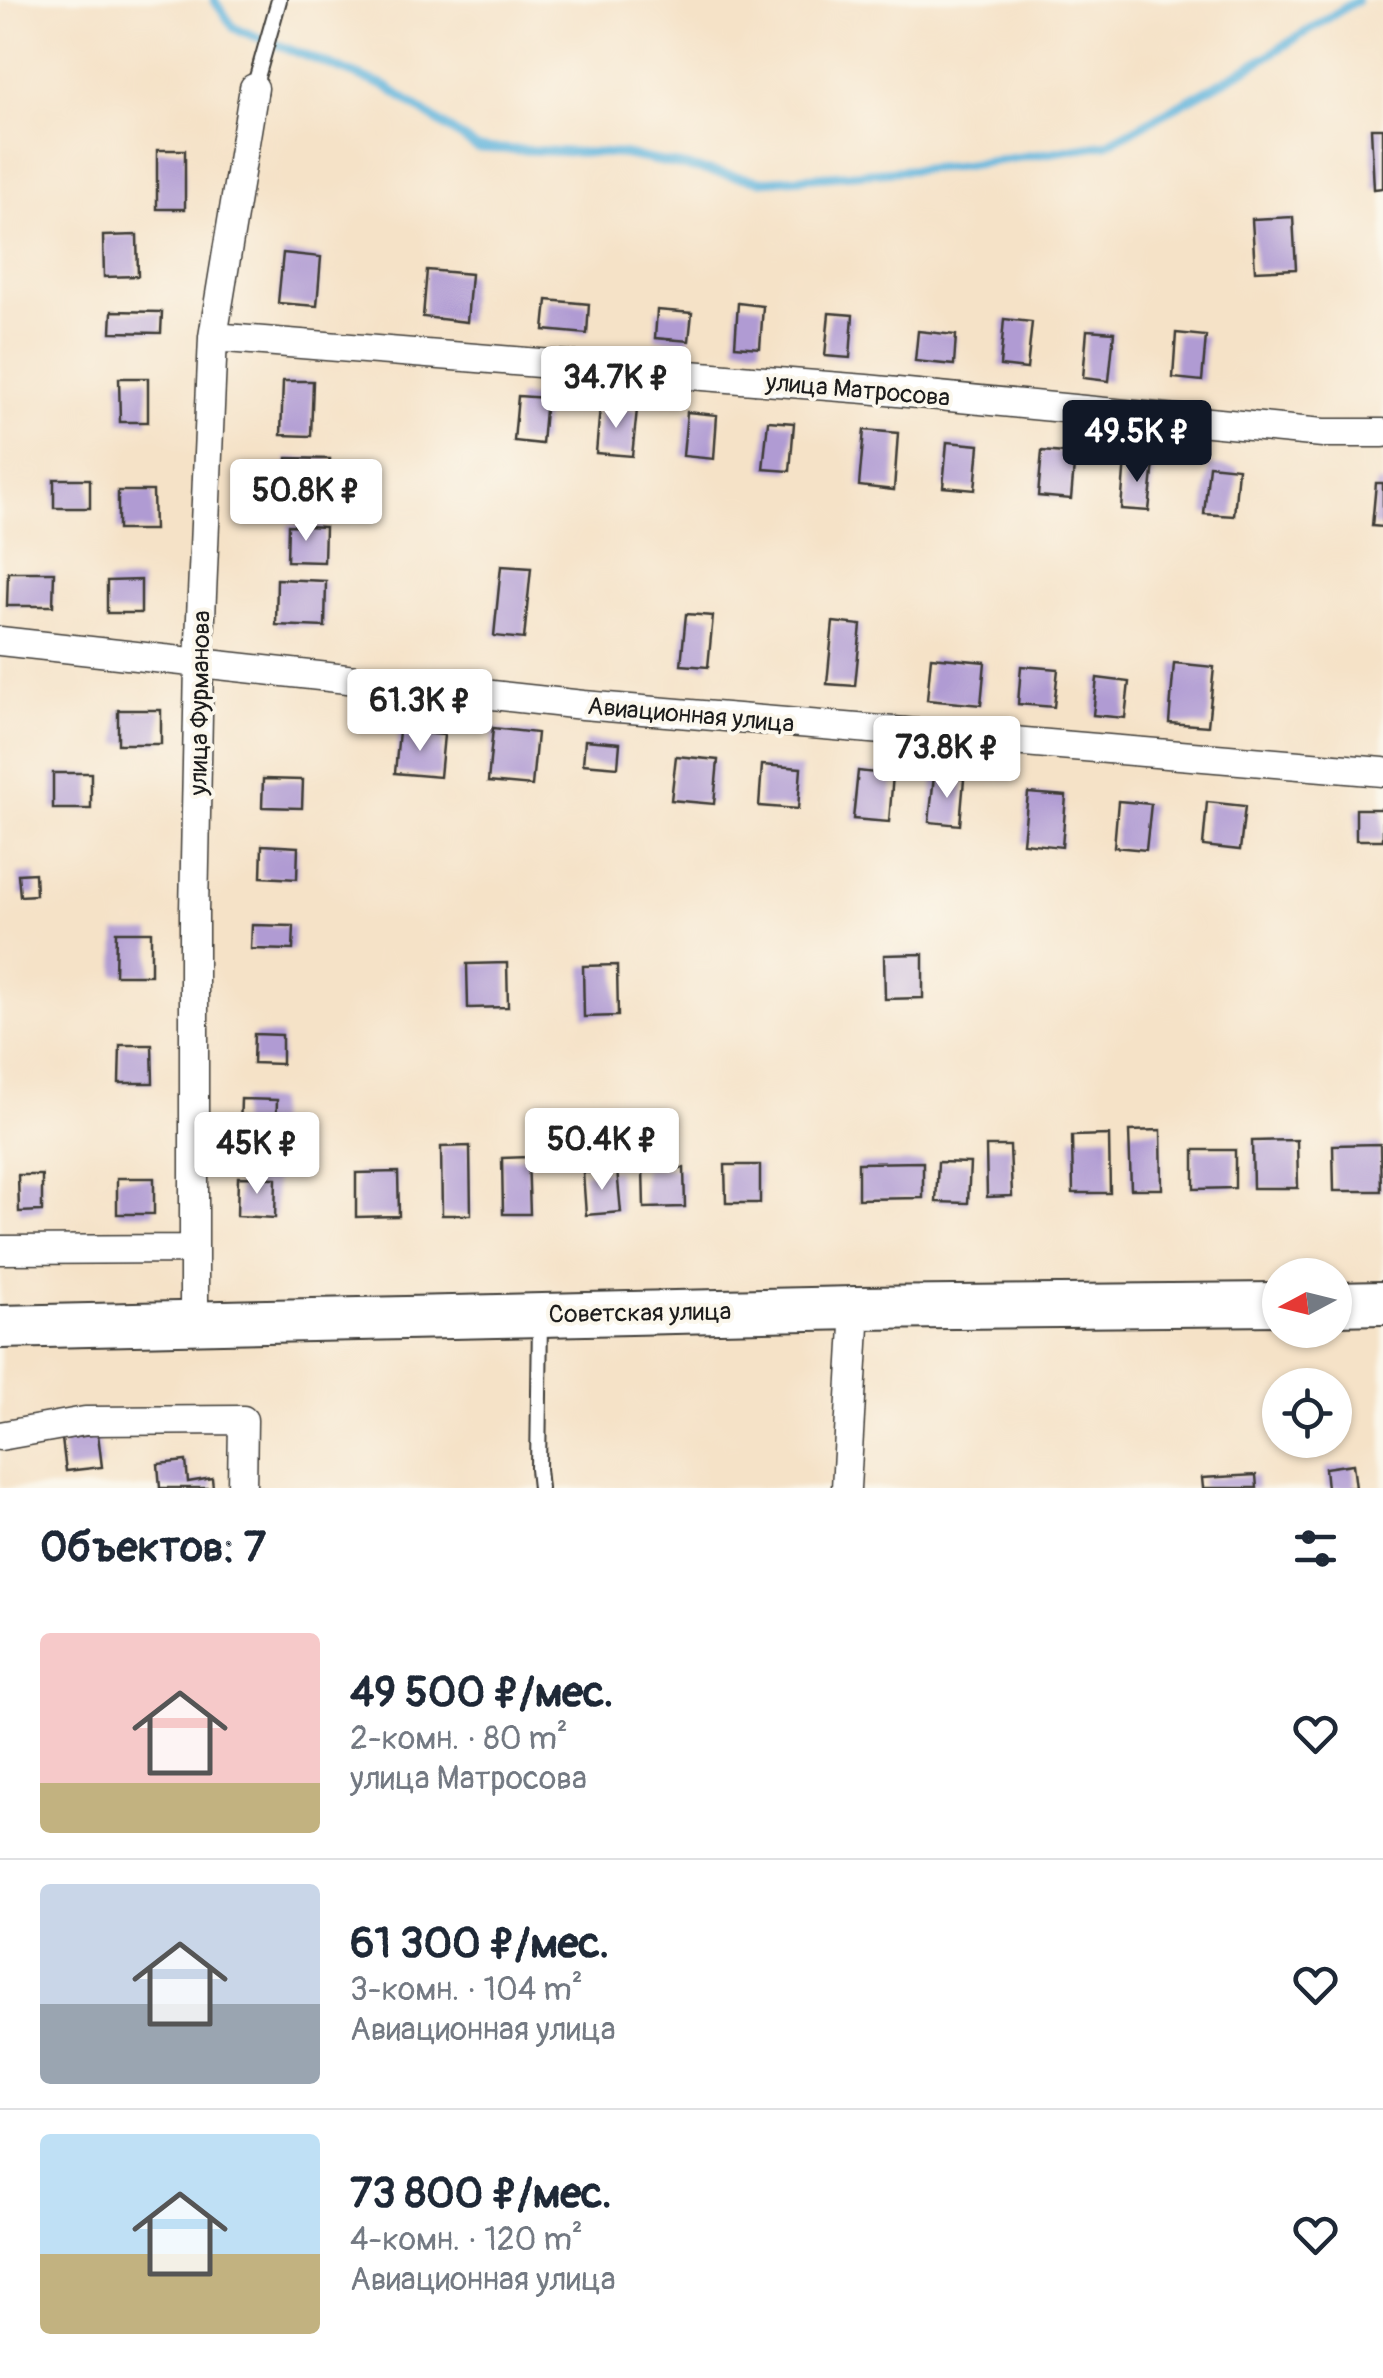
<!DOCTYPE html>
<html lang="ru">
<head>
<meta charset="utf-8">
<style>
  :root { --surface:#fff; --page:#f2f2f3; --text:#1f2937; --muted:#747a83; --line:#e0e1e3; --accent:#111827 }
  body { margin:0; font-family:Pangolin,sans-serif; background:var(--page); color:var(--text); height:100vh; display:flex; flex-direction:column; font-size:38px; white-space:nowrap }
  * { box-sizing:border-box; margin:0 }
  p { font-size:32px; color:var(--muted) }
  .icon { flex:none; width:55px; height:55px; fill:none; stroke:currentColor; stroke-width:2; stroke-linecap:round; stroke-linejoin:round }
  .map { position:relative; height:1488px; overflow:hidden }
  .panel { display:flex; flex-direction:column; background:var(--surface); flex:1 }
  .panel>* { flex:none }
  .needle { width:65px; rotate:263deg }
  .controls { position:absolute; left:1262px; top:1258px; display:grid; gap:20px }
  .controls a { display:grid; place-items:center; width:90px; height:90px; border-radius:50%; background:var(--surface); box-shadow:0 2px 8px #0004; font-size:50px }
  .price { position:absolute; translate:-50% -85px; padding:0 22px; border-radius:10px; background:#fff; color:#222; font-size:32px; line-height:65px; filter:drop-shadow(0 2px 5px #0008) }
  .price::after { content:''; position:absolute; left:50%; top:60px; width:30px; height:22px; margin-left:-15px; background:inherit; clip-path:polygon(0 0,100% 0,50% 100%) }
  .price.selected { background:var(--accent); color:#fff }
  ul { padding:0; list-style:none }
  li { display:flex; align-items:center; gap:30px; height:250px; padding:0 40px }
  li+li { border-top:2px solid var(--line) }
  li span { display:grid; place-items:center; flex:none; width:280px; height:200px; border-radius:10px; color:#555 }
  li>.icon { margin-inline-start:auto }
  span .icon { width:120px; height:120px; fill:#fffc; stroke-width:1 }
  li b { font-size:42px }
  h2 { display:flex; justify-content:space-between; align-items:center; height:120px; padding:0 40px; font-size:42px }
  .map>svg:first-child { display:block }
</style>
</head>
<body>
<div class="map">
<svg width="1383" height="1488" viewBox="0 0 1383 1488">
  <rect width="100%" height="100%" fill="#fbf7ec"/>
  <filter id="ink" filterUnits="userSpaceOnUse"><feTurbulence type="fractalNoise" baseFrequency=".01" numOctaves="2"/><feDisplacementMap in="SourceGraphic" scale="20" xChannelSelector="R" yChannelSelector="G"/><feConvolveMatrix kernelMatrix="1 2 1 2 8 2 1 2 1" color-interpolation-filters="sRGB"/></filter>
  <filter id="wash" filterUnits="userSpaceOnUse"><feTurbulence type="fractalNoise" baseFrequency=".0048" numOctaves="4" result="noise"/><feDisplacementMap in="SourceGraphic" scale="40" xChannelSelector="R" yChannelSelector="G"/><feGaussianBlur stdDeviation="2.25" result="paint"/><feColorMatrix in="noise" values="0 0 0 0 0 0 0 0 0 0 0 0 0 0 0 0 0 1.4 0 .05"/><feComposite in="paint" operator="in"/></filter>
  <g filter="url(#wash)">
    <rect width="100%" height="100%" fill="#f5e2c7"/>
    <g fill="none" stroke-linecap="round" stroke-linejoin="round">
      <path stroke="#60b4dc" stroke-width="9" d="M214,0L234,28L387,87L477,148L621,154L761,181L961,166L1107,144L1253,65L1357,0"/>
    </g>
    <g id="blocks">
      <path fill="#b09bd3" d="M1371,128H1383V188L1374,189Z
        M157,150H185V209H157Z
        M1293,217L1296,269L1255,271L1252,219Z
        M137,235L138,276L104,277L103,236Z
        M283,253L321,257L317,306L278,303Z
        M427,270L471,274L467,322L423,317Z
        M547,300L589,304L587,334L544,330Z
        M738,303L763,306L760,348L735,346Z
        M657,310L692,313L689,341L655,338Z
        M112,311L162,312L161,333L111,332Z
        M829,313L853,315L850,358L825,356Z
        M1004,319L1032,322L1027,369L1000,366Z
        M1087,330L1114,332L1109,381L1083,378Z
        M918,331L956,335L954,365L915,361Z
        M1176,333L1206,336L1202,381L1173,378Z
        M119,378H148V422H120Z
        M283,381H313L311,436L281,435Z
        M518,396L546,398L542,444L514,441Z
        M600,407L637,410L632,456L596,453Z
        M687,412L717,415L714,459L683,456Z
        M768,421L794,423L790,471L763,469Z
        M864,430L898,433L894,490L859,486Z
        M947,442L979,445L975,490L943,487Z
        M1042,451L1075,454L1071,499L1038,496Z
        M287,458L330,459L328,497L286,495Z
        M1125,459L1154,462L1149,511L1121,509Z
        M1209,465L1238,468L1234,516L1204,514Z
        M54,479H90V508H54Z
        M1376,483H1383V527L1372,526Z
        M118,491H153L154,530H118Z
        M288,525L325,527L324,562L287,561Z
        M501,566L531,568L524,639L494,636Z
        M8,572H54L53,606H7Z
        M277,579L326,581L325,627L276,625Z
        M141,580V613H107V581Z
        M686,614L713,616L708,667L681,665Z
        M833,622L861,625L855,686L827,684Z
        M931,657L985,662L981,705L927,700Z
        M1174,663L1214,667L1208,726L1169,723Z
        M1021,666L1058,669L1054,707L1018,704Z
        M1097,678L1129,682L1125,718L1093,715Z
        M118,710H161V744H118Z
        M493,728L537,733L532,786L488,782Z
        M399,731L444,735L440,777L395,773Z
        M585,740L620,743L618,767L583,764Z
        M676,756L718,760L714,804L671,800Z
        M762,765L801,768L798,809L759,806Z
        M858,771L893,775L889,822L853,819Z
        M53,773H91V809H53Z
        M934,776L964,779L960,825L929,822Z
        M263,779L303,780L302,808L262,807Z
        M1028,793L1066,796L1062,847L1023,843Z
        M1118,801L1151,804L1146,850L1114,847Z
        M1207,802L1245,806L1240,850L1203,846Z
        M1356,809H1383V840H1356Z
        M262,845L298,847L297,879L261,877Z
        M35,873L36,895L20,896L18,874Z
        M252,925L294,926L293,950L251,949Z
        M116,932H151V975H115Z
        M923,954V998L885,999L884,955Z
        M507,963L508,1007L468,1008L467,964Z
        M617,965L618,1016L584,1017L583,966Z
        M254,1034L282,1035V1064L253,1063Z
        M120,1045H152L153,1083H119Z
        M241,1099L277,1100L276,1130L240,1129Z
        M1161,1130L1162,1189H1131L1129,1131Z
        M1109,1135L1110,1193H1073L1072,1136Z
        M1297,1140L1298,1188H1253L1252,1141Z
        M1380,1144L1381,1191H1334L1333,1145Z
        M470,1146L471,1215H442L441,1147Z
        M986,1146H1010L1012,1196L987,1197Z
        M1194,1150H1235V1188L1194,1189Z
        M528,1157L530,1214H503L502,1158Z
        M923,1162V1198L858,1199V1163Z
        M938,1162L970,1163L968,1203L936,1202Z
        M725,1165H760V1203H726Z
        M643,1168H684L685,1207L644,1208Z
        M617,1170L621,1212L586,1215L583,1173Z
        M398,1172L399,1216L356,1217V1173Z
        M18,1175H42V1211L19,1212Z
        M238,1177L276,1178L275,1218L237,1216Z
        M117,1178H154V1214H117Z
        M98,1434L102,1467L66,1471L62,1439Z
        M186,1461L188,1482L212,1478L213,1488H160L158,1464Z
        M1353,1464L1356,1488H1327L1325,1468Z
        M1256,1475L1257,1488H1203L1202,1478Z"/>
    </g>
  </g>
  <g filter="url(#ink)">
    <use href="#blocks" fill-opacity="0" stroke="#3d3a36" stroke-width="2.5"/>
    <g fill="none" stroke-linecap="round" stroke-linejoin="round">
      <g stroke="#3d3a36" stroke-width="18">
        <path id="lane" d="M254,88L279,0
          M540,1488L538,1469L540,1319"/>
      </g>
      <g stroke="#3d3a36" stroke-width="31">
        <path id="street" d="M213,337L866,389L1323,433H1383
          M0,641L583,705L1383,772
          M0,1250L194,1249
          M194,1323V912L199,664L213,337L254,88
          M0,1436L85,1421L243,1420L242,1488
          M846,1488L856,1308"/>
      </g>
      <g stroke="#3d3a36" stroke-width="46">
        <path id="primary" d="M1335,1304L1383,1303
          M0,1327L856,1308L1280,1304"/>
      </g>
      <use href="#lane" stroke="#fff" stroke-width="14"/>
      <use href="#street" stroke="#fff" stroke-width="28"/>
      <use href="#primary" stroke="#fff" stroke-width="42"/>
    </g>
  </g>
  <g text-anchor="middle" stroke-width="8" stroke-linejoin="round" paint-order="stroke">
    <g font-size="25" fill="#1c1c1c" stroke="#fbf7ec">
      <text transform="translate(858 389) rotate(5)" y="9">улица Матросова</text>
      <text transform="translate(199 703) rotate(-89)" y="9">улица Фурманова</text>
      <text transform="translate(691 714) rotate(5)" y="9">Авиационная улица</text>
      <text transform="translate(640 1312) rotate(-1)" y="9">Советская улица</text>
    </g>
  </g>
</svg>
<div class="controls">
<a><svg class="needle" viewBox="-14 -14 28 28"><path d="M0-13l5 13h-10z" fill="#e53935"/><path d="M0 13l5-13h-10z" fill="#747a83"/></svg></a>
<a><svg class="icon" aria-label="locate" viewBox="0 0 24 24"><circle cx="12" cy="12" r="6"/><path d="M12 2v4M12 18v4M2 12h4M18 12h4"/></svg></a>
</div>
<b class="price" style="left:616px;top:431px">34.7K ₽</b>
<b class="price selected" style="left:1137px;top:485px">49.5K ₽</b>
<b class="price" style="left:306px;top:544px">50.8K ₽</b>
<b class="price" style="left:420px;top:754px">61.3K ₽</b>
<b class="price" style="left:947px;top:801px">73.8K ₽</b>
<b class="price" style="left:602px;top:1193px">50.4K ₽</b>
<b class="price" style="left:257px;top:1197px">45K ₽</b>
</div>
<section class="panel">
<h2>Объектов: 7<svg class="icon" aria-label="filters" viewBox="0 0 24 24"><path d="M4 7h16M4 17h16"/><circle cx="9" cy="7" r="2"/><circle cx="15" cy="17" r="2"/></svg></h2>
<ul>
<li><span style="background:linear-gradient(#f6c9c9 75%,#c2b280 0)"><svg class="icon" aria-label="home" viewBox="0 0 24 24"><path d="M3 11l9-7 9 7M6 9v11h12V9"/></svg></span><div><b>49 500 ₽/мес.</b><p>2-комн. · 80 m²</p><p>улица Матросова</p></div><svg class="icon" aria-label="heart" viewBox="0 0 24 24"><path d="M12 20l-8-8c-3-5 5-10 8-4 3-6 11-1 8 4z"/></svg></li>
<li><span style="background:linear-gradient(#c9d6e8 60%,#9aa5b1 0)"><svg class="icon" aria-label="home" viewBox="0 0 24 24"><path d="M3 11l9-7 9 7M6 9v11h12V9"/></svg></span><div><b>61 300 ₽/мес.</b><p>3-комн. · 104 m²</p><p>Авиационная улица</p></div><svg class="icon" aria-label="heart" viewBox="0 0 24 24"><path d="M12 20l-8-8c-3-5 5-10 8-4 3-6 11-1 8 4z"/></svg></li>
<li><span style="background:linear-gradient(#bfe0f5 60%,#c2b280 0)"><svg class="icon" aria-label="home" viewBox="0 0 24 24"><path d="M3 11l9-7 9 7M6 9v11h12V9"/></svg></span><div><b>73 800 ₽/мес.</b><p>4-комн. · 120 m²</p><p>Авиационная улица</p></div><svg class="icon" aria-label="heart" viewBox="0 0 24 24"><path d="M12 20l-8-8c-3-5 5-10 8-4 3-6 11-1 8 4z"/></svg></li>
</ul>
</section>
</body>
</html>
